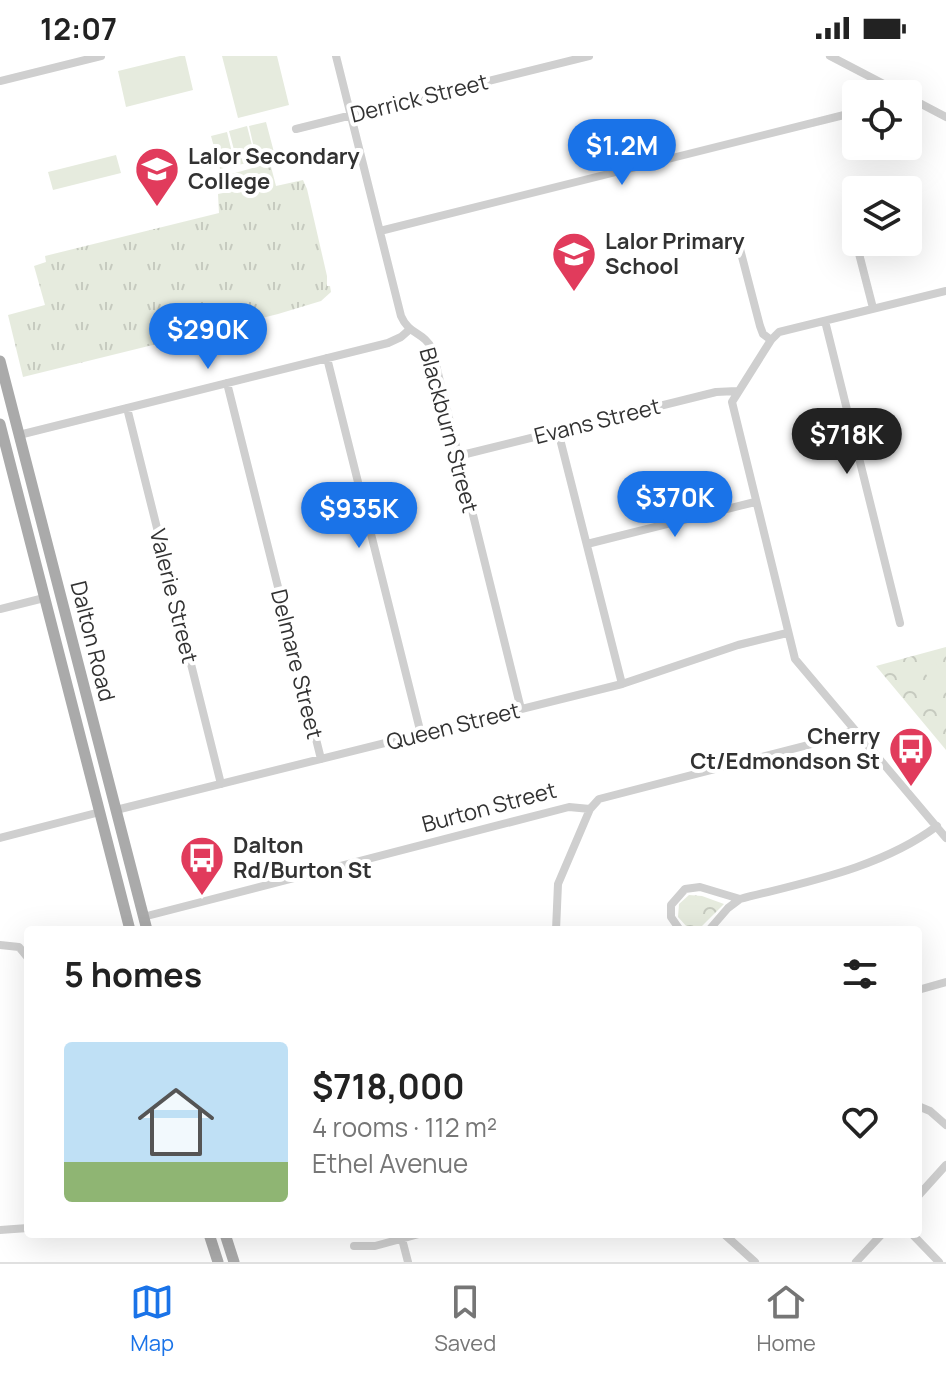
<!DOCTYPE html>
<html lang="en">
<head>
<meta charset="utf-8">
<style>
  :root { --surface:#fff; --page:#f6f6f6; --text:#222; --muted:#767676; --line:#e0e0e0; --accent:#1a73e8 }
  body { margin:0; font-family:Manrope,sans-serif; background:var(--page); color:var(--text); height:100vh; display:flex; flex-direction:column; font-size:30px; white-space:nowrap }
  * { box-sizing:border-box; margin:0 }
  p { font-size:26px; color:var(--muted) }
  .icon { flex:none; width:44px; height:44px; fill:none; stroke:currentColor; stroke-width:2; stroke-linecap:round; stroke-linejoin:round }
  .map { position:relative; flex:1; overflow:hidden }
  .panel { position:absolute; left:24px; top:870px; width:898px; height:312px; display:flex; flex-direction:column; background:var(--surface); border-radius:8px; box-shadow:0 8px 32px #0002 }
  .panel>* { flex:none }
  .controls { position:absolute; left:842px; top:24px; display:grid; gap:16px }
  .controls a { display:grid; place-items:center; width:80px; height:80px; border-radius:8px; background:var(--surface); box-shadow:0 8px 32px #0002; font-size:40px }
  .price { position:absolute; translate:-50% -68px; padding:0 18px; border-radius:28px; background:var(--accent); color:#fff; font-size:26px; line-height:52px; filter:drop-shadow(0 2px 4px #0008) }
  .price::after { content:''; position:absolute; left:50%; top:48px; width:24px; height:18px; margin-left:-12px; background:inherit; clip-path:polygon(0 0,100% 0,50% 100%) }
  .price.selected { background:#222; color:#fff }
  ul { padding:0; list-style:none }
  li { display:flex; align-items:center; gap:24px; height:200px; padding:0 40px }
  li span { display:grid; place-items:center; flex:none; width:224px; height:160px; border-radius:8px; color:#555 }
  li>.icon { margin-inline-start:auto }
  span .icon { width:96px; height:96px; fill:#fffc; stroke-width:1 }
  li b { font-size:34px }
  h2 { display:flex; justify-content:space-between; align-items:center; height:96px; padding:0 40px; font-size:34px }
  .status { display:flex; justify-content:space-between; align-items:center; height:56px; padding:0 40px; background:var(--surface); direction:ltr }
  .status svg { height:22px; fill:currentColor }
  .tabs { display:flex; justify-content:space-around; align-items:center; height:112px; border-top:2px solid var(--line); background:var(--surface); font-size:22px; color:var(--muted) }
  .tabs a { display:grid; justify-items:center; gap:4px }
  .tabs .selected { color:var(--accent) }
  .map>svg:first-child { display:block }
</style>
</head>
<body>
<div class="status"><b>12:07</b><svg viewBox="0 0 49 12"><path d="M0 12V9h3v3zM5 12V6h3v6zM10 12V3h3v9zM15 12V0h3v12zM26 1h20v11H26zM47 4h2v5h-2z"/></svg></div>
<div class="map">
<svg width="946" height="1206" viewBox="0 0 946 1206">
  <defs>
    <pattern id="grass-tufts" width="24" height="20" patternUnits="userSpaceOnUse" patternTransform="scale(2)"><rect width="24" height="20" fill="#e6ebde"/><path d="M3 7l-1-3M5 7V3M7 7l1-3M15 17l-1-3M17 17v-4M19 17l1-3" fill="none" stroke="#c6cabf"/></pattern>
    <pattern id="forest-crowns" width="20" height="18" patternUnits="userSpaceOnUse" patternTransform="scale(2)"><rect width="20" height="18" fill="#e6ebde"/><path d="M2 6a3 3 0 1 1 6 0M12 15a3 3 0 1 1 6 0" fill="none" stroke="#c6cabf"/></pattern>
  </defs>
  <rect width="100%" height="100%" fill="#fff"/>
  <path fill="url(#grass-tufts)" d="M270,107L276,130L303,124L307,133L327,220V230H330L331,236L321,245L278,258L23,321L8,259L45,249L34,210L46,206L45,200L219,157L218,138L228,136L226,123L228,119Z"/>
  <path fill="url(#forest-crowns)" d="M946,591V694L876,610Z
    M689,839L702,840L724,848L700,872L687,871L678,861L679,848Z"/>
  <path fill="#e6ebde" d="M180,0H185L193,34L126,51L118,15Z
    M222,0H277L289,49L238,62Z
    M266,66L275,100L257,105L249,70Z
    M247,70L256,105L238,109L229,75Z
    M227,76L235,109L220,113L211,80Z
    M116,99L121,117L53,134L48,116Z
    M935,606L946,623V636L939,640L923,613Z"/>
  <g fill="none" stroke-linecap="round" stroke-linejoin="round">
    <path stroke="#cfcfcf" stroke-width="8" d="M336,0L401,260C409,279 424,276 432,293L521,653
      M830,0L903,38
      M0,25L101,0
      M908,41L946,61
      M296,73L589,0
      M851,164L856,185
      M380,175L856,56
      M856,186L873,252
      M740,193L760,270L763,278L771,284
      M946,235L779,276L771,284L732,346L795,603L946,782
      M825,265L900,567
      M327,302L421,678
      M227,327L321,703
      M127,352L221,728
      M558,375L622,628
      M19,379L388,287L401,281L409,274
      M458,400L716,336L737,335
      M587,488L755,446
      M0,553L44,542
      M116,754L622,628L738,589L787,577
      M0,782L100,756
      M143,861L569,751L590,753L599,743L839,681L854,673
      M556,874L558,828L590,753
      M680,874L671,861V849L685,833L700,831L740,843
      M709,874L728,852L740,843C806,826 881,812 937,770
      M0,889L19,891L28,902
      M918,934L946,926
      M918,1050L930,1055L946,1069
      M918,1140L946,1109
      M0,1174L28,1172
      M724,1178L755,1206
      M912,1178L939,1206
      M402,1183L408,1206
      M354,1190H375L419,1178
      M856,1206L882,1178"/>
    <path stroke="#aaa" stroke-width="11" d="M0,305L147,874
      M0,368L130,874
      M209,1178L218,1206
      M225,1178L234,1206"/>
  </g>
  <defs>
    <g id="school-pin" transform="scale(2.3)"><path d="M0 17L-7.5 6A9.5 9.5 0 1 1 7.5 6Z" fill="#e13b5c" stroke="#fff"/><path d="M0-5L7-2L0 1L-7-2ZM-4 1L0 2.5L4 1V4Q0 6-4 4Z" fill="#fff"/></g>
    <g id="bus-pin" transform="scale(2.3)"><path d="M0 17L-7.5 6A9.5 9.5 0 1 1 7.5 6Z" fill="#e13b5c" stroke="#fff"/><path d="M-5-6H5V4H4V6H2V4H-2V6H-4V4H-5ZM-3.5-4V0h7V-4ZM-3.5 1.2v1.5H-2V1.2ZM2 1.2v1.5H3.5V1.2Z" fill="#fff"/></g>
  </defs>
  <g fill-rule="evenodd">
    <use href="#school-pin" x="157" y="113"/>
    <use href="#school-pin" x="574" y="198"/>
    <use href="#bus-pin" x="911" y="693"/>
    <use href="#bus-pin" x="202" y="802"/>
  </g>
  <g text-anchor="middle" stroke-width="8" stroke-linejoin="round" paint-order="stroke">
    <g font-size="22" fill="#323232" stroke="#fff">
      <text transform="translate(419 42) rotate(-14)" y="8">Derrick Street</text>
      <text transform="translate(597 365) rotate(-14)" y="8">Evans Street</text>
      <text transform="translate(449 374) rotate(75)" y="8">Blackburn Street</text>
      <text transform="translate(174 540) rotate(76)" y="8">Valerie Street</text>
      <text transform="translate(93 585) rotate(76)" y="8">Dalton Road</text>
      <text transform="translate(297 608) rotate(76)" y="8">Delmare Street</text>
      <text transform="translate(453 670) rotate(-14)" y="8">Queen Street</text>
      <text transform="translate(489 751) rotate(-15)" y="8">Burton Street</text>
    </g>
    <g font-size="22" font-weight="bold" fill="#323232" stroke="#fff" text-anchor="start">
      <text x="188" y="108">Lalor Secondary<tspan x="188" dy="25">College</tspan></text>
      <text x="605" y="193">Lalor Primary<tspan x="605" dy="25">School</tspan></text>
      <text x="880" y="688" text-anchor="end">Cherry<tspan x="880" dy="25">Ct/Edmondson St</tspan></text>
      <text x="233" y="797">Dalton<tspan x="233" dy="25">Rd/Burton St</tspan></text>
    </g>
  </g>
</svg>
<div class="controls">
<a><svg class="icon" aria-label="locate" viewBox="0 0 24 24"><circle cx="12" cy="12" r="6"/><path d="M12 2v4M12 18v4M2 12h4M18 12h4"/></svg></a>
<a><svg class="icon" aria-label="layers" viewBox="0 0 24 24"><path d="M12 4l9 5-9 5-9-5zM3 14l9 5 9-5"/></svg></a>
</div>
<b class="price" style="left:622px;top:131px">$1.2M</b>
<b class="price" style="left:208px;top:315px">$290K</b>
<b class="price selected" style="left:847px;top:420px">$718K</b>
<b class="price" style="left:675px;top:483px">$370K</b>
<b class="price" style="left:359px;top:494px">$935K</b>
<section class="panel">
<h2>5 homes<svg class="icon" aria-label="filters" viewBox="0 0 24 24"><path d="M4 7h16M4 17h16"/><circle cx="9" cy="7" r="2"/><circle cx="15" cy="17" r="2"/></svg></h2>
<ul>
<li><span style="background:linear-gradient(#bfe0f5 75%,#8fb573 0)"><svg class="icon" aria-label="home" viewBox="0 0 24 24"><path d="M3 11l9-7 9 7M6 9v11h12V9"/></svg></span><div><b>$718,000</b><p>4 rooms · 112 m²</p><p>Ethel Avenue</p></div><svg class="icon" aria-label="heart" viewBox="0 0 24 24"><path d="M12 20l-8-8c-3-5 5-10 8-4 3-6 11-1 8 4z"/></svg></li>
</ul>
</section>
</div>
<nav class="tabs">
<a class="selected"><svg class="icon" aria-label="map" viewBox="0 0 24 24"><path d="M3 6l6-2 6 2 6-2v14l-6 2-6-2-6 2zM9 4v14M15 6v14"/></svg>Map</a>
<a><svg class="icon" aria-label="saved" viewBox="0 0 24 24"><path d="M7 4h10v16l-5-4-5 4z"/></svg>Saved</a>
<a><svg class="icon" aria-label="home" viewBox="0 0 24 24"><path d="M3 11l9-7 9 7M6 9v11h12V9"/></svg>Home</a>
</nav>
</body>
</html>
